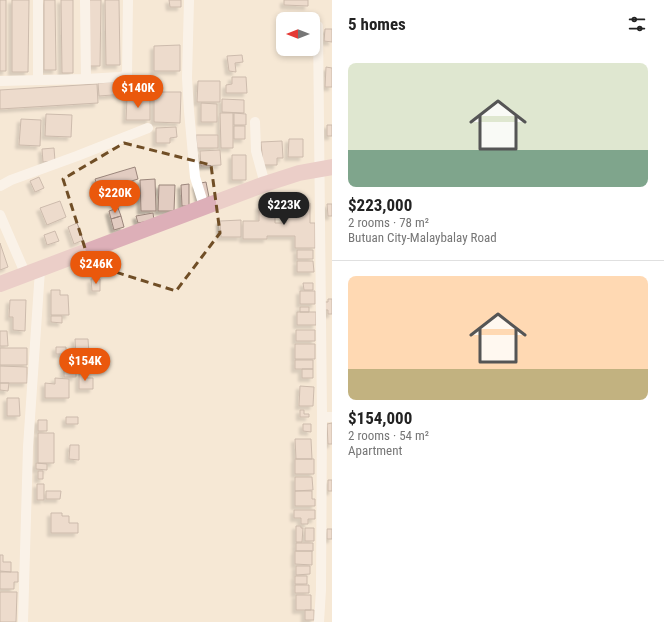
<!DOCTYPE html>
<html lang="en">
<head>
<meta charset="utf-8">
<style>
  :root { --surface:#fff; --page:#f6f6f6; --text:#222; --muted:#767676; --line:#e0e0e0; --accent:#ea580c }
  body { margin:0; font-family:"Roboto Condensed",sans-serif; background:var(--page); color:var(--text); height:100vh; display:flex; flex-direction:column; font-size:15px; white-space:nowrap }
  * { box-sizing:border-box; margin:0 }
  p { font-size:13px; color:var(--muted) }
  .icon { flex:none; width:22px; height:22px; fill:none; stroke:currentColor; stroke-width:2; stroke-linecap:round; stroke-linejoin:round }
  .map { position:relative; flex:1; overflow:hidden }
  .sheet { display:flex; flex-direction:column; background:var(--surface); width:332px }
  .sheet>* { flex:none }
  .needle { width:26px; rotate:270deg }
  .fabs { position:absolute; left:276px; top:12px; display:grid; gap:8px }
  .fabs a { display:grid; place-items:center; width:44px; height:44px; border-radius:8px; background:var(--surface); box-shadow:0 2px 6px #0003; font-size:20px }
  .price { position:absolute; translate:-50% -34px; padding:0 9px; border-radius:14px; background:var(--accent); color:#fff; font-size:13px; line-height:26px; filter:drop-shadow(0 1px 2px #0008) }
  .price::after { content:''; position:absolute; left:50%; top:24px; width:12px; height:9px; margin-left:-6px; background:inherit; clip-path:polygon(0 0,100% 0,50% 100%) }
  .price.active { background:#222; color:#fff }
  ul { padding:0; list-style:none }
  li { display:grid; align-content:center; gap:8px; height:212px; padding:0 16px }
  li+li { border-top:1px solid var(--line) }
  li span { display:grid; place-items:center; height:124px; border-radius:8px; color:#555 }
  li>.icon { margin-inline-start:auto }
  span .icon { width:72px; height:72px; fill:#fffc; stroke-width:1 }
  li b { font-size:17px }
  h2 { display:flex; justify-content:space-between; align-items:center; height:48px; padding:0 16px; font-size:17px }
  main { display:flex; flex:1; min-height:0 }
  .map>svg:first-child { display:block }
</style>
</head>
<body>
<main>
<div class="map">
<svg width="332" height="622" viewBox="0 0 332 622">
  <defs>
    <filter id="shadow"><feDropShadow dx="-3.5" dy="3.5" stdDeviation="1" flood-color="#0004"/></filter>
  </defs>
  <rect width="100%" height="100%" fill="#f6e8d5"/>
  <path fill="#e2ccc1" stroke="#9a857b" filter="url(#shadow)" d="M0,0H6V71H0Z
    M12,0H29L28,72H12Z
    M44,0H55L56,70H44Z
    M61,0H73V73H62Z
    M89,0H101L100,66H89Z
    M105,0H119L120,65H106Z
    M169,0H181V7H170Z
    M284,0H308V6L284,5Z
    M325,29H332V42L324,41Z
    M180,45V71H154V46Z
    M242,55L243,62L235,63L236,72L229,71L227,56Z
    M326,67L332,68V87H325Z
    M232,77H246L247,93H226V85L232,84Z
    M125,81L126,94L99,96L98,83Z
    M198,81H220V102H197Z
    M97,84L98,103L0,109V90Z
    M154,92H181L180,123L154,122Z
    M127,97H150V120H126Z
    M222,99L244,100V113L222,112Z
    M201,103L217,104V122H201Z
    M220,113H233V148H221Z
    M234,113L246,114V125H234Z
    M46,114L72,115L71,137L45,136Z
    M21,119L41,120L40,146L19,145Z
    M327,125H332V136H327Z
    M234,126H245V139H234Z
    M176,127L177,137L170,138V143H156V128Z
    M196,135H218V148H197Z
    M289,139H303V157H288Z
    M282,141L283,158H277V165H263L261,142Z
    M54,148L55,161L43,162L42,149Z
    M220,150L221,165L201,166L200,151Z
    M232,155H246V180H232Z
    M135,167L138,179L99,191L95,179Z
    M39,177L44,188L35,192L30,181Z
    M155,179L156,211H141L140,180Z
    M206,182L209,197L199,199L196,184Z
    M189,184V206H182L181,185Z
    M159,185H175L174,211H158Z
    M60,201L66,217L47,225L40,208Z
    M295,203H310V223H315V248H295V236H267V239H243V221H259V206H275V223H286V208H295Z
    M327,204H332V216H328Z
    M118,208L121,216L111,219L109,211Z
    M153,213L154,220L138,223L136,216Z
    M121,216L124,227L114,230L111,219Z
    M241,220V237H221L220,221Z
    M77,223L83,240L74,244L68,227Z
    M55,231L59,241L47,245L44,235Z
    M0,243L8,267L0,270Z
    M297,250H313V259H297Z
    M297,261H313L314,272H297Z
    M91,279H100V291H92Z
    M303,283H313V290H304Z
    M51,290H60V295H68L69,315H51Z
    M300,291H315V304H300Z
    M328,299H332V314H328V310H324V302H328Z
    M10,300H26L25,331L13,330V317H9Z
    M300,307H309V312H300Z
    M297,312H316V325H297Z
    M51,316H62V323L51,322Z
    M296,330H315V341H296Z
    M0,331H7L8,346H0Z
    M75,339H88L89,354L76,355Z
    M295,344H315V359H295Z
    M56,347H66V354H56Z
    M0,348H27V365H0Z
    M80,357H86V370H80Z
    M295,360H313V369H295Z
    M0,366L27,367V383H0Z
    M64,369H76V377H64Z
    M302,369H313V378H302Z
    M79,374H87V378H93V389H79Z
    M55,378L69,379V398H45V383L55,384Z
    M0,383H9L8,391L0,390Z
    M300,386L314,387L313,406H299Z
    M7,398H19L20,416H7Z
    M300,410H304V414H309V417H300Z
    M66,417H78V424H66Z
    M38,420H47V431H38Z
    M332,423V444H328L327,424Z
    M303,424H311V432L303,431Z
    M38,433H54V463H38Z
    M295,439H311L312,459H296Z
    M70,445H79V460L69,459Z
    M295,459H314V474H295Z
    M36,463L47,464V470L36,469Z
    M38,471H43V479H38Z
    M295,477H312L313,490L295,491Z
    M328,480H332V491H328Z
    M37,484H44V500H37Z
    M46,491H61L60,499H46Z
    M295,491H312V499H315V506H295Z
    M294,510H315V519H308V524H301V518H294Z
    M51,513H62V516H69V523H78V533H51Z
    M296,526H301V528H303L302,542H296Z
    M305,528H314V541H305Z
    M327,529H332V539H327Z
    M296,543H313V551H296Z
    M295,551H312V565L295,564Z
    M0,555H3V562H11V572L0,571Z
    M296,566H310V574L296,575Z
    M0,572H18V582H14V589H0Z
    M295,576H307V584H295Z
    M295,585H309V593H295Z
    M0,592H17L16,622H0Z
    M296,595H311V610H296Z
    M305,610H314V620H305Z"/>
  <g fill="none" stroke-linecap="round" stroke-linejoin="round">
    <path stroke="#fff" stroke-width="10" d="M38,0V80
      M85,0L86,79
      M189,0L187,78L189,111L195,177L204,206
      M318,26L322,417L321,590L319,622
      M0,81L86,79L120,77L127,75L128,0
      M255,122L256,151L265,184
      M0,186L11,180L77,156L148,128
      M0,215L26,275
      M322,417H332
      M23,622L28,447L40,270"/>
    <path stroke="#ddafb8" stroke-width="16" d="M0,284L265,184L299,173L332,167"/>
  </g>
  <path d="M0 0H332V622H0ZM124,143L211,165L220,233L176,291L90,264L63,179Z" fill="#f6e8d5" fill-opacity=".55" fill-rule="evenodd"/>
  <path fill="none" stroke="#704e26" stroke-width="3" stroke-dasharray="8 5" stroke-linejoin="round" d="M124,143L211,165L220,233L176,291L90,264L63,179Z"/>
</svg>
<div class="fabs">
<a><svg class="needle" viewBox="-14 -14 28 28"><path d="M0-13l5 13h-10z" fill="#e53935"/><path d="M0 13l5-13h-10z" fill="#767676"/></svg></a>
</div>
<b class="price" style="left:138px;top:109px">$140K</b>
<b class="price" style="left:115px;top:214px">$220K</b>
<b class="price active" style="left:284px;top:226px">$223K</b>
<b class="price" style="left:96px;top:285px">$246K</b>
<b class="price" style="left:85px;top:382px">$154K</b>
</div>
<section class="sheet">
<h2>5 homes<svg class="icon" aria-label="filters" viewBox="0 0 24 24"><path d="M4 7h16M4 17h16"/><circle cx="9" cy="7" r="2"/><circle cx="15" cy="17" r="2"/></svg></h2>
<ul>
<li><span style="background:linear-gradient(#dfe7d0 70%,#7fa58c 0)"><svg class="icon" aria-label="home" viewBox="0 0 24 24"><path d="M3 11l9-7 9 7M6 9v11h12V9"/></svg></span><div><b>$223,000</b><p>2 rooms · 78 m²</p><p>Butuan City-Malaybalay Road</p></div></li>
<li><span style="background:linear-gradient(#ffd9b3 75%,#c2b280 0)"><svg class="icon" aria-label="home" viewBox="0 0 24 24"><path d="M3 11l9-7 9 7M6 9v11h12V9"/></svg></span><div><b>$154,000</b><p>2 rooms · 54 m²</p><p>Apartment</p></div></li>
</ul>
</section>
</main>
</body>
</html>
